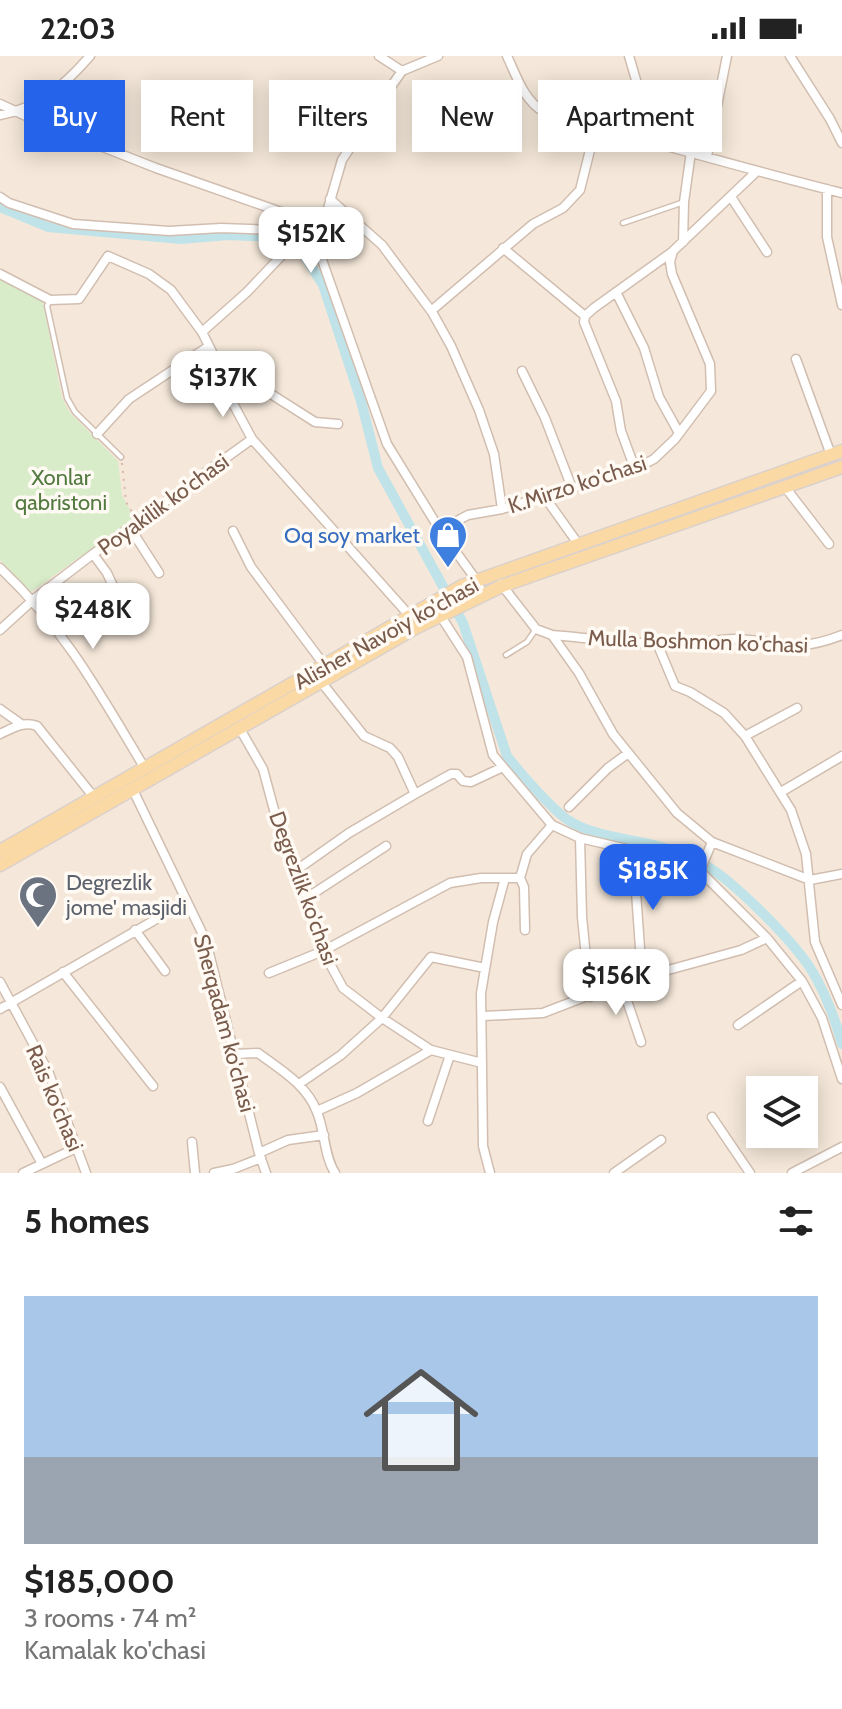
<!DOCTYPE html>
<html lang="en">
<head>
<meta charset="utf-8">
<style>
  :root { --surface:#fff; --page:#f2f2f2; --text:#222; --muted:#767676; --line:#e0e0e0; --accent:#2563eb }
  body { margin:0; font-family:Cabin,sans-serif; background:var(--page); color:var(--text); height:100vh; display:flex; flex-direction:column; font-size:30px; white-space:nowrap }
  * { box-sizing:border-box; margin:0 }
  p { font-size:26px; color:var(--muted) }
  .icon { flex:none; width:44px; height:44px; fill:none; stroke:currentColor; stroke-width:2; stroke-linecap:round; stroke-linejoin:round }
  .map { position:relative; height:1117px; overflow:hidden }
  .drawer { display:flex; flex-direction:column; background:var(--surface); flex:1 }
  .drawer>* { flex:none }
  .top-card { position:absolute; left:24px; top:24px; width:794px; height:72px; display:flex; gap:16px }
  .controls { position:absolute; left:746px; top:1020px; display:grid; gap:16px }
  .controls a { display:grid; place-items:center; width:72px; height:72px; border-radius:0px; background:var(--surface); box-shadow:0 4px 20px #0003; font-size:40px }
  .price { position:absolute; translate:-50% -68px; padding:0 18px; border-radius:16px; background:#fff; color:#222; font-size:26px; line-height:52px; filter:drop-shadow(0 2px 4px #0008) }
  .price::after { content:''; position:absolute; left:50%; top:48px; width:24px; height:18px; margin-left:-12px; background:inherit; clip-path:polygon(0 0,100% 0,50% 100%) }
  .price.on { background:var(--accent); color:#fff }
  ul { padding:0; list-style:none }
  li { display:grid; align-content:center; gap:16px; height:424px; padding:0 24px }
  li+li { border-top:2px solid var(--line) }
  li span { display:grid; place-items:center; height:248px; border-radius:0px; color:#555 }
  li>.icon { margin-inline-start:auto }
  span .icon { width:144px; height:144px; fill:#fffc; stroke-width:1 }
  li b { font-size:34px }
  h2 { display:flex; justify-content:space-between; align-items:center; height:96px; padding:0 24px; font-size:34px }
  .tag { padding:0 28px; border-radius:0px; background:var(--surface); box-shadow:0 4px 20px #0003; font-size:28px; line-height:72px }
  .tag.on { background:var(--accent); color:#fff }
  .status { display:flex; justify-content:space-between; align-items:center; height:56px; padding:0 40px; background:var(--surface); direction:ltr }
  .status svg { height:22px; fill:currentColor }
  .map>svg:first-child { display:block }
</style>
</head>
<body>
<div class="status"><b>22:03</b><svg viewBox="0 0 49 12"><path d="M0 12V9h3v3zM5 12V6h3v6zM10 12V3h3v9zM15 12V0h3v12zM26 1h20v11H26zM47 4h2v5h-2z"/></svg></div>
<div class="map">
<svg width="842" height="1117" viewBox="0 0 842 1117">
  <rect width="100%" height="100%" fill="#fdf6ec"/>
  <path fill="#f5e8da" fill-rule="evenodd" d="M0,0H842V1117H0ZM760,1034H804V1078H760Z"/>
  <path fill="#d8ecc9" d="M0,219L42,242L62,342L70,357L118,405L122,439L134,462L31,536L0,504Z"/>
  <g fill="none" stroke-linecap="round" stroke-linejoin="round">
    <path stroke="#bfe3e8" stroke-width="10" d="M0,151L48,171L181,183L228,179L277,181L303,197L323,229L361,345L378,412L463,567L507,700C520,717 554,756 571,766C599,782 634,783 665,792C676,796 688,801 699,806C729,819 795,887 812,915C826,938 835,963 842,988"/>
    <g stroke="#d1beb0" stroke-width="7">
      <path id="service" d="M623,167L684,146
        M49,246L47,250L67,342L75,356L121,401
        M506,599L527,586L536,573"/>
    </g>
    <g stroke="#d1beb0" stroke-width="11">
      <path id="minor" d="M379,0L402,15
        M507,0C516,19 524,45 544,56C568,69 600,71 627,79C699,99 770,119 842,137
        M629,0L654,86
        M790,0L830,63L842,87
        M0,48L39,66L156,112L284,157L321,201L387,388L440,474L477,525L482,538
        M0,59C39,52 65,29 90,0
        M707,100L727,0
        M827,133V181L842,249
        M0,141L9,147L73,168L169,175L221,172L299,175
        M731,141L767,196
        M330,143L382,189L432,256L451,290L479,354L494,398L502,453
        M683,186L684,146L691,96
        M312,190L322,173L342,104L376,52L402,15L438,0
        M503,192L585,260
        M0,218L50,244L79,243L108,200L149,218L171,234L202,276L215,302L229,340L252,383L409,559
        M616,236L644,292L659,341L679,377
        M431,255L533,168L563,152L580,134L596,70
        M202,276L247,236L302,178
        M796,303L831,399
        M220,315L249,324L315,366L338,368
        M522,315L545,362L572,432
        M97,378L129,343L209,290
        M635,413L621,375L616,345L584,266L585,260L594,252L672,196
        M785,431L829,488
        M544,440L579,489
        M130,472L159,517
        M440,474L468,459L502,453L635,413L654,403L675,383L711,335L710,308L672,218L670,206L673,195L756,116
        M233,475L251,511L325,610
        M93,498L107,517L122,550
        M0,512C65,573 99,636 144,711
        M501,528L536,573L552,579L579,617L613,678L677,757L712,786L810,824L842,818
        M440,559L467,601L493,699L552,769L580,782L674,804L700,815L767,882L802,925L822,962L842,1023
        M0,574L34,543L93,498L252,383
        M552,579C597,583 643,589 689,588C705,587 722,582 738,583C783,586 796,597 842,579
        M657,587L675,630L690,636L724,657L745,680L791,754L806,798L815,886L842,949
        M322,627L364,680L390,692L398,701L415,738L451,718H457L463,725L471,726L503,711
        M0,653L21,668
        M240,673L263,713L280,776L298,813L323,895L343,932L382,962L431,994L482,1007
        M0,678C13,672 23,665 37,670L93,740
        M745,680L797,652
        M133,734L206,885L259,1097L266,1117
        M781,736L842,700
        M569,751L608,712L627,698
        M580,782L582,861L590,941
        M633,794L642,920
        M298,813L349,777L415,738
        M700,815L712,786
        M520,822L524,831L525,874
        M308,841L386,790
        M135,874L165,915
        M63,916L153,1030
        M269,917L323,895L450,827L481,822H520L527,798L552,769
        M0,926L48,1015L86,1117
        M621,927L641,986
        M0,953L186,846
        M483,960L543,957L621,927L741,894L767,882
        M738,969L802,925
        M236,998L258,997C280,1013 307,1029 317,1056C325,1075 324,1100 335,1117
        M299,1028L341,999L382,962L431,901L485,912
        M0,1031L41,1106
        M317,1055L357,1037L431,994
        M712,1061L750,1117
        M428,1065L450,999
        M192,1086L195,1117
        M259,1097L288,1084L324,1079
        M23,1117L76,1092
        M214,1117L233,1113L261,1102
        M490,1117L483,1090L481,937L493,866L505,822
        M614,1117L661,1084
        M792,1117L842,1091"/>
    </g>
    <g stroke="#dad1cd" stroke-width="15">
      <path id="primary" d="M0,795L462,530L842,395
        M0,809L417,571L502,530L842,411"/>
    </g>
    <path stroke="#d9b8a5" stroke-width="2" stroke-dasharray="2 6" stroke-linecap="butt" d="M122,407L126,446L133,458"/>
    <use href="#service" stroke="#fff" stroke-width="4"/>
    <use href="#minor" stroke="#fff" stroke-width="8"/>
    <use href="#primary" stroke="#fbd9a5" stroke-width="12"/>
  </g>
  <defs>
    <g id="shop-pin" transform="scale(2)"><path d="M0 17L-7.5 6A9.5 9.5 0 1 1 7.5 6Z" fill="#3f7fe0" stroke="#fffaf3"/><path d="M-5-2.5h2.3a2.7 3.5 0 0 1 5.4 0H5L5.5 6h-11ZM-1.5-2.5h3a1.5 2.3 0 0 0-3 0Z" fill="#fff"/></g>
    <g id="mosque-pin" transform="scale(2)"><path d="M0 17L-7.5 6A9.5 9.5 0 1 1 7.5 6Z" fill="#6b7280" stroke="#fffaf3"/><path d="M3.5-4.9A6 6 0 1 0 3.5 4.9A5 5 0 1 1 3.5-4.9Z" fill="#fff"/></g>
  </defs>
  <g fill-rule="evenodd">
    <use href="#shop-pin" x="448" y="479"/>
    <use href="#mosque-pin" x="38" y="839"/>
  </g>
  <g text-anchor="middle" stroke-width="7" stroke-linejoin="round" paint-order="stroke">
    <g font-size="22" fill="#537a41" stroke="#fffaf3">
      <text x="61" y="429">Xonlar<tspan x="61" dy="25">qabristoni</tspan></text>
    </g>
    <g font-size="22" fill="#7a5c4d" stroke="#fffaf3">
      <text transform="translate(577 428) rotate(-18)" y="8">K.Mirzo ko'chasi</text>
      <text transform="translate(163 448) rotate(-36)" y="8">Poyakilik ko'chasi</text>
      <text transform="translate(386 577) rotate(-29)" y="8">Alisher Navoiy ko'chasi</text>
      <text transform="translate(698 585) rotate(2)" y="8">Mulla Boshmon ko'chasi</text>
      <text transform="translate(304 832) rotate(70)" y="8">Degrezlik ko'chasi</text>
      <text transform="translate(225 967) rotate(75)" y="8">Sherqadam ko'chasi</text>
      <text transform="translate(55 1042) rotate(67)" y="8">Rais ko'chasi</text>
    </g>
    <g font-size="22" fill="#366cbe" stroke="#fffaf3" text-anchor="end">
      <text x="420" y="487">Oq soy market</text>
    </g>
    <g font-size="22" fill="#5b616d" stroke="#fffaf3" text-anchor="start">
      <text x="66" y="834">Degrezlik<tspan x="66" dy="25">jome' masjidi</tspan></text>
    </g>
  </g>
</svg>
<div class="controls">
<a><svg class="icon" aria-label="layers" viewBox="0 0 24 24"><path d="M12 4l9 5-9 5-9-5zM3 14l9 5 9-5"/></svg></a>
</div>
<b class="price" style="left:311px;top:219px">$152K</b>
<b class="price" style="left:223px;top:363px">$137K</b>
<b class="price" style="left:93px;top:595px">$248K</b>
<b class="price on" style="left:653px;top:856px">$185K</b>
<b class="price" style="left:616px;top:961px">$156K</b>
<div class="top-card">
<a class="tag on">Buy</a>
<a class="tag">Rent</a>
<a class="tag">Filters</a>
<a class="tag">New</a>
<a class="tag">Apartment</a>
</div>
</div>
<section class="drawer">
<h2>5 homes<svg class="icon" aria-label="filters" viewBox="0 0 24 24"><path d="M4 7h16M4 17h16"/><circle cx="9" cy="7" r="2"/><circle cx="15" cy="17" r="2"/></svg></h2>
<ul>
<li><span style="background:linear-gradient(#a9c7e8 65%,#9aa5b1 0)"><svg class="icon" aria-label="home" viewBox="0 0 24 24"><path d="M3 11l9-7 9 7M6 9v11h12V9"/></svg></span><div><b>$185,000</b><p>3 rooms · 74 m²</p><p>Kamalak ko'chasi</p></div></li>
</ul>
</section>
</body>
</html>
